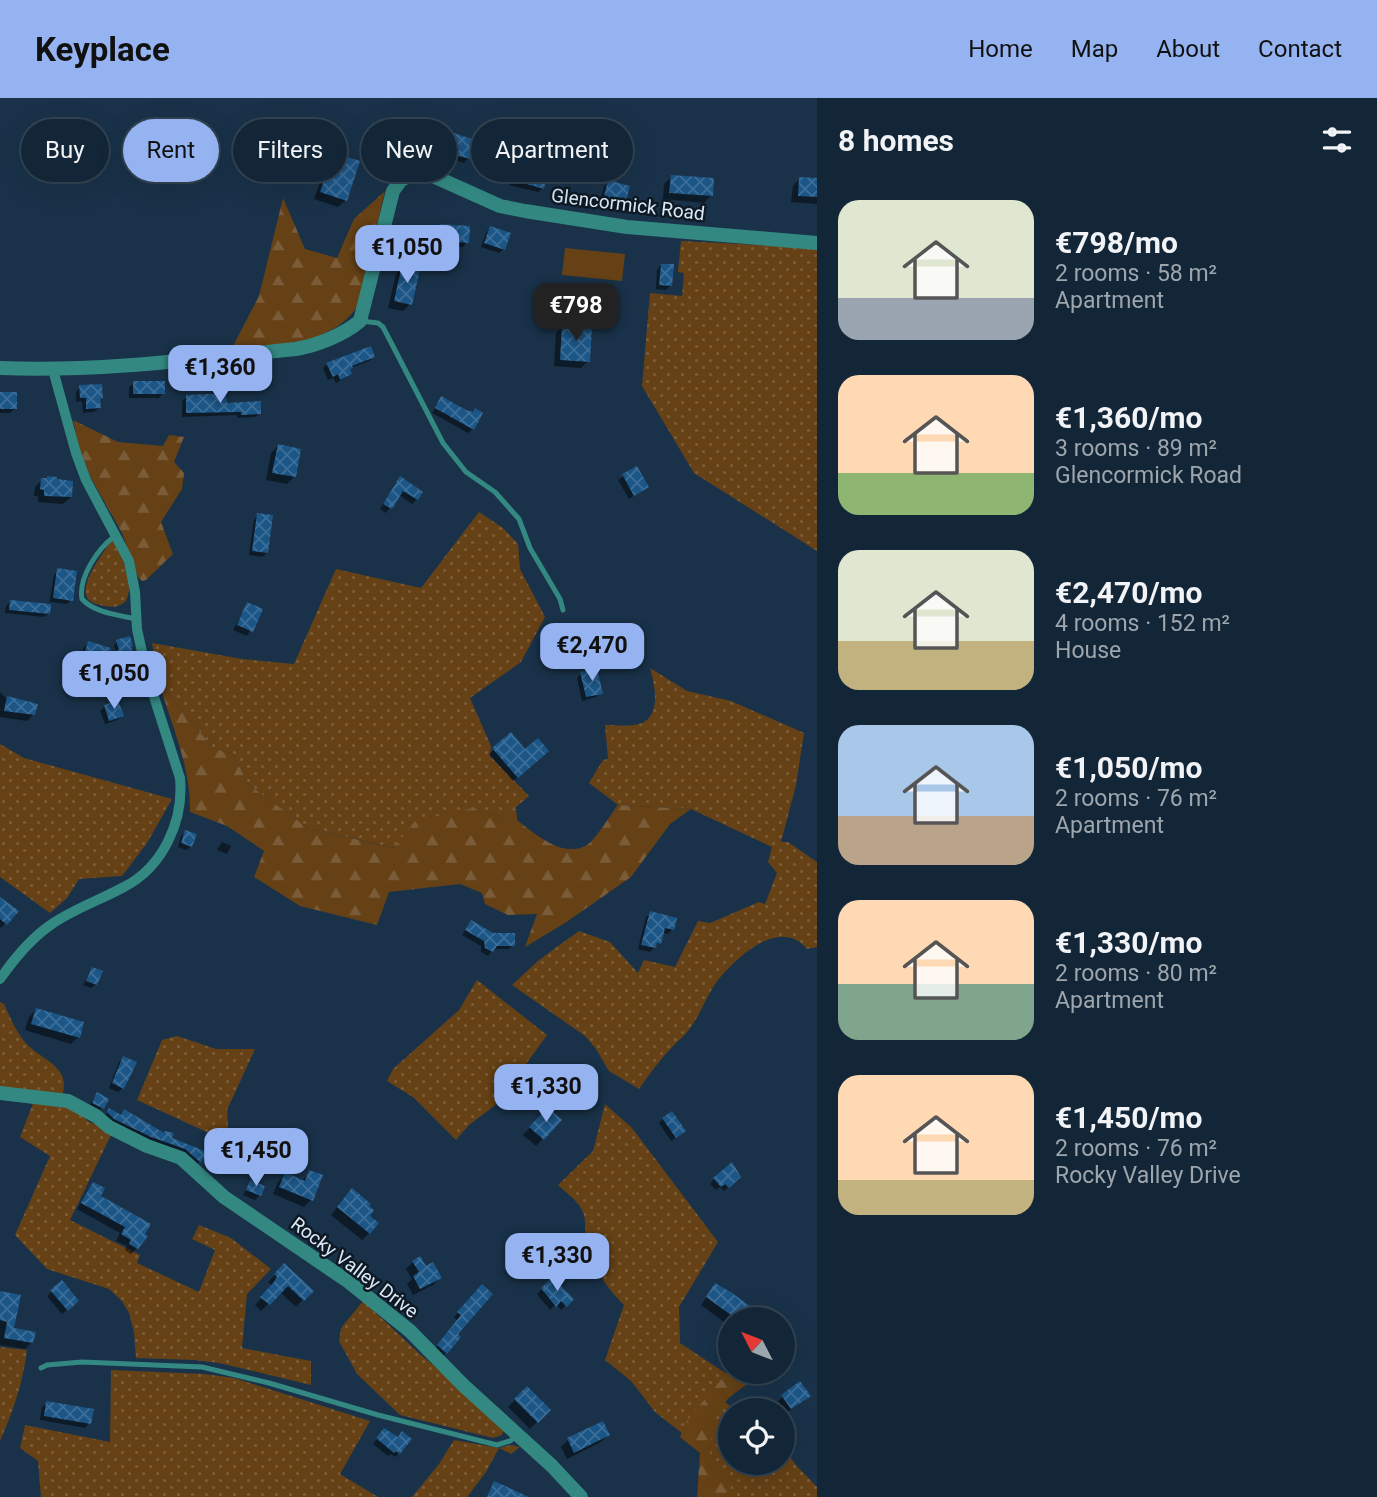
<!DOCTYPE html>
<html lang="en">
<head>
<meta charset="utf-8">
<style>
  :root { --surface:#132637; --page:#203242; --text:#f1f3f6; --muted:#9da5ad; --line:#324352; --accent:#95b2f1 }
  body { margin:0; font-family:Roboto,sans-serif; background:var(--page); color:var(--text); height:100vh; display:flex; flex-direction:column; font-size:26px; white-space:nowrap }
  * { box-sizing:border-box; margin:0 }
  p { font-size:23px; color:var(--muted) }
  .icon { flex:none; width:38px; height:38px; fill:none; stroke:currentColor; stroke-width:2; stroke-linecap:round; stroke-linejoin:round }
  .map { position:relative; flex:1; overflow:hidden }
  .drawer { display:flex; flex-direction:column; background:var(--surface); width:560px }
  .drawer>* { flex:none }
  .banner { position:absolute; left:21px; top:21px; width:665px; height:63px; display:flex; gap:14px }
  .needle { width:46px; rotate:312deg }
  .fabs { position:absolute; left:718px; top:1209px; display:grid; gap:14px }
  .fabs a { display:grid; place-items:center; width:77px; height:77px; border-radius:50%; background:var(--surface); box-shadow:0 7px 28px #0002,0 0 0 2px var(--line); font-size:35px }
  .price { position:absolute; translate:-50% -60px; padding:0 16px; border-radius:14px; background:var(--accent); color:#111; font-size:23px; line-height:46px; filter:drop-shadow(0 2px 4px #0008) }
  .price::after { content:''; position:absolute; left:50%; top:42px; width:21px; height:16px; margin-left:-10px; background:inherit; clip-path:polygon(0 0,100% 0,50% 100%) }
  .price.selected { background:#222; color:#fff }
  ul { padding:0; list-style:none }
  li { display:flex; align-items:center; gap:21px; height:175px; padding:0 21px }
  li span { display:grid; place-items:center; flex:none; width:196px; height:140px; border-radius:21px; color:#555 }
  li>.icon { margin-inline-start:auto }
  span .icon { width:84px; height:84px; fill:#fffc; stroke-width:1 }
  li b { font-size:30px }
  h2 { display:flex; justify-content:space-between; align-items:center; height:84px; padding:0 21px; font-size:30px }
  .tag { padding:0 24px; border-radius:32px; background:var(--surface); box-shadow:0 7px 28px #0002,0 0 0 2px var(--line); font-size:24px; line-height:63px }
  .tag.selected { background:var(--accent); color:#111 }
  header { display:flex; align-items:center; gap:42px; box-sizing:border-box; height:98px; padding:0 35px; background:var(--accent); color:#111 }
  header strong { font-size:33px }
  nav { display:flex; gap:38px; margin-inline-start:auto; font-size:24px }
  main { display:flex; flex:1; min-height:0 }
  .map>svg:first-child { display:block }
</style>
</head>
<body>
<header>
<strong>Keyplace</strong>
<nav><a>Home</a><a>Map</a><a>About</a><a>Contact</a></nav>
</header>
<main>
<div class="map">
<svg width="817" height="1399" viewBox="0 0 817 1399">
  <defs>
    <pattern id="grass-dots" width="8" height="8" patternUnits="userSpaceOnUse" patternTransform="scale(1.75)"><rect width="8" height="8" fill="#654115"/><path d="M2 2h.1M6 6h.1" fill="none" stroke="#7a5c38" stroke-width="1.8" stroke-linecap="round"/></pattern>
    <pattern id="forest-firs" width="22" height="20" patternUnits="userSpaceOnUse" patternTransform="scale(1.75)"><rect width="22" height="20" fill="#654115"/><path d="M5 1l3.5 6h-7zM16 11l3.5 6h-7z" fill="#7a5c38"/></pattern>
    <pattern id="building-cross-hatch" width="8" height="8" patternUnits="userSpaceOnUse" patternTransform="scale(1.75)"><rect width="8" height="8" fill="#1c5687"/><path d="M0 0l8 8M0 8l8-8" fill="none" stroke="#3c6e99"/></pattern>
  </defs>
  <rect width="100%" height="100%" fill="#193249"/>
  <path fill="url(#grass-dots)" d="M681,143L817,150V453L694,375L642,288L650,195L682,198L684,175L678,174Z
    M479,414L503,430L518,446L520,471L545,519L521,564L470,600L491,648L490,658L529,698L504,719L474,710L395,750L308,730L248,686L233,656L213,650L159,584L152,545L242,561L294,566L336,471L421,490Z
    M112,441C122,458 135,483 126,503C117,511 111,509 100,507C65,501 104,455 112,441Z
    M650,570L687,593L731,603L804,635L796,687L781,744H788L817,764V849L807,851C780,818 737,859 718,882C706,898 700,918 688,933C684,938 680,941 676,945C662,959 650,975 639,991L609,973L596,951L585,938L512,887L539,862L579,833L610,844L638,875L644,862L675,869L698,823L710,825L759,804L765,806L777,775L768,764L772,749L691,711L618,707L589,685L603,662L608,661L605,627C615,627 629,629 639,626C662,620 655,586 650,570Z
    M0,646L24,660L172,701L147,745L122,778L79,781L67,800L50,815L0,779Z
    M477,882L547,937L498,1005L469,1027L456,1042L413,999L387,983L393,971L459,912Z
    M0,904L4,906C11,921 18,939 31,950C47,964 71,971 62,998L0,989Z
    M177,938L216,951H255L227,1012L228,1029L224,1042L137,1002L162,942Z
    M34,1003L68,1008L79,1014L89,1024L113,1033L70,1122L140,1157L137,1165L199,1194L215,1152L192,1141L199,1127L231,1140L271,1171L247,1196L242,1250L311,1263V1287L219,1265L194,1262L136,1260L134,1234L129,1215L122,1203L109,1191L47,1171L15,1137L50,1058L20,1039Z
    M605,1006L632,1030L718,1144L679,1209L680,1245L739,1284L725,1304L736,1312H730V1365H782V1348L796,1367L817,1389V1399H729L730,1385L683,1336L655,1314L631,1283L605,1262L624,1207C607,1190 590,1167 586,1142C584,1128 588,1118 578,1106C573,1099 564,1093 558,1087L593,1053Z
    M363,1203L421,1257L497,1320L504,1332L502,1337L493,1340L400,1317L357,1276L339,1243L341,1230Z
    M0,1249L27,1252C23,1284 13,1314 0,1343Z
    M111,1272L204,1276L234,1280L370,1323L340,1376L378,1399H41L38,1363L20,1350L25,1327L110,1344Z
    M454,1342L499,1350L510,1347L520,1349L511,1356L499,1350L486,1374L467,1399H412L439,1366Z"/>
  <path fill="url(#forest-firs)" d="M385,93L359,206C333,248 276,247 232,250L259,198L283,100L305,151L337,160L354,121Z
    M73,322L118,344L163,348L169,337L184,339L174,364L184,375L182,391L161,424L173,456L146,482L142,483L138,479L122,435L91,380L80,353Z
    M159,584L213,650L233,656L248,686L308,730L394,750L415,723L474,710L504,719L516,708L517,722C535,736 563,761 587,747C596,741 611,716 618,707L691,711L670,726L631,779L565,825L525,849L537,816L508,817L485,806L482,795L460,786L389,794L377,827L300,808L254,779L264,753L227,728L190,714C191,668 171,627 159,584Z
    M730,1271V1274H760C749,1287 735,1293 725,1304C713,1317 711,1342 710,1359L731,1385L729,1399H697L700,1355L680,1339L686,1324Z"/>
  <path fill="#654115" d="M565,150L625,156L622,183L562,177Z"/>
  <path fill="#0007" d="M451,36L468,60L464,65L441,58L446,41Z
    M334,57L346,102L338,109L314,101L327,64Z
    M517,71L543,90L538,94L509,87L512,76Z
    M672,79L711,97L704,105L663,101L664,86Z
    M800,80L817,82V106L791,104L793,88Z
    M608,84L624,107L619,111L599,106L604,89Z
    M441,128L467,144L463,149L435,147L436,132Z
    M490,130L504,151L499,155L481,149L486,135Z
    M661,167L671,187L666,192L656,191L657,172Z
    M403,169L410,206L403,213L388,210L396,176Z
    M563,228L588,263L581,270L554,268L556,235Z
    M373,259L369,263L351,270L348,272L350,276L345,280L336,285L333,280L328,282L323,270L327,266Z
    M134,285L163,295L159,300H129V289Z
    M80,289L99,310L94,314L83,315L82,303L76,304V294Z
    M0,296L15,310L10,315H0Z
    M187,299L225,307L260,315L255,319L237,320V317L182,319V303Z
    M441,300L473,331L468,335L432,315Z
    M278,348L294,379L287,386L266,382L271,355Z
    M636,370L647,389L629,401L618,382Z
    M42,382L71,399L63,406L38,404V398H34L35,389Z
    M396,384L417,401L412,406L399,397L386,415L380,411Z
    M258,417L267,455L262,459L249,457L254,422Z
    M58,472L71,502L67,506L50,504L49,515L44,519L5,515L6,508L10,504L49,507L54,477Z
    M248,506L261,512L247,538L233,532Z
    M117,544L135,569L121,577L113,557L116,555L114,547Z
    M89,545L103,568L99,572L89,569L91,565L80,561L84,549Z
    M581,576L601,595L596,599L582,603L577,580Z
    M0,594L5,599L36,607L33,617L27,623L0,619Z
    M105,608L122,618L117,622L105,626L100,613Z
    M510,637L525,654L542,658L513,683L489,656Z
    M186,734L191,748L186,752L178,749L181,738Z
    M222,744L231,748L227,756L217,752Z
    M0,801L16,813L1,830L0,829Z
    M651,815L672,831L668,836L662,834L659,845L650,854L638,851L646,819Z
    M471,824L513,847L509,851H493L488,858L481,854V848L462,837Z
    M92,871L96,886L91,890L83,887Z
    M36,912L78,939L71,946L25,932L29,919Z
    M123,960V990L118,994L109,990L119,964Z
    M97,996L107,1002L98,1015L88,1009Z
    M548,1011L560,1022L536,1048L523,1037Z
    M110,1012L120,1018L125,1013L170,1041L205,1055L196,1068L104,1019Z
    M663,1021L680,1037L671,1043L659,1025Z
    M310,1074L311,1102L304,1109L273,1096L278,1084L285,1077L302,1083Z
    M739,1079L724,1093L720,1089L716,1092L710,1086L714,1081Z
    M251,1084L260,1097L255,1102L243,1097Z
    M93,1086L98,1098L148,1126L137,1150L131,1156L125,1152L127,1148L116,1143L120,1135L77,1111Z
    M345,1100L367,1118L369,1135L362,1142L331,1117Z
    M413,1164L440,1180L433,1187L413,1197L407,1186L412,1181L406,1171Z
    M284,1168L311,1193L296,1209L280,1194L261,1213L255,1207L268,1193L271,1187L268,1184Z
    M552,1181L572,1201L561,1212L556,1206L550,1212L537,1196Z
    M61,1185L73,1207L62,1216L47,1198Z
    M715,1188L751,1222H730V1235L725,1232L728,1227L701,1207Z
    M482,1189L446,1255L441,1259L434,1252L458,1223L454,1219Z
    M0,1195L12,1232L32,1244L25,1251L0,1247Z
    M799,1285L804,1302L786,1315L778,1303Z
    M527,1290L549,1312L530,1331L508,1309Z
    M47,1305L89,1325L85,1330L40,1322L42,1309Z
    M602,1325L608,1337L601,1344L567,1361L561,1349L568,1342Z
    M380,1337L399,1355L395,1359L391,1356L388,1358L373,1346Z"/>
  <path fill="url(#building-cross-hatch)" d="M450,34L476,42L470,61L444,54Z
    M334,55L360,63L347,103L320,94Z
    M516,70L548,78L544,91L513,82Z
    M671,77L714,80L713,98L669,95Z
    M799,79L817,80V99L798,98Z
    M608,82L630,88L625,108L603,102Z
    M440,126L470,128L469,145L439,143Z
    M490,128L511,135L505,152L484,145Z
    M661,166H674L672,188L659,187Z
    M402,167L420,171L412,207L394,203Z
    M562,226L592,228L590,264L560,262Z
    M371,248L375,259L352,268L353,270L350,271L352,276L340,282L338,276L333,279L326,265Z
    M133,283H165V296H133Z
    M102,286L103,300L100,301L101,310L86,311V300H80L79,287Z
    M0,294H17V311H0Z
    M206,296H226L227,305L261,303V316L241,317V314L186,315V297Z
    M441,298L466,312L473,314L475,310L483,315L474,332L435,310Z
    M278,346L301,351L296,379L272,375Z
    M637,368L649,389L634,398L622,376Z
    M47,378L57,379V381L73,383L72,399L44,398V392L40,391L41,380H47Z
    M400,378L423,394L418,402L403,393L392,411L383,406Z
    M257,415L273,417L268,455L252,453Z
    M57,470L77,473L73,503L53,500Z
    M10,502L51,506L50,516L9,512Z
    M247,504L263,511L253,534L237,527Z
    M130,538L133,548L131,549L137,570L125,574L116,552L119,553L116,542Z
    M88,543L111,550L105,569L93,565L94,560L84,557Z
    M597,570L603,596L586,599L580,574Z
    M7,598L38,606L35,617L4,613Z
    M118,602L124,618L109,623L104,607Z
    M511,634L525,651L538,640L549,653L518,680L492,650Z
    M185,732L197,736L192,749L181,745Z
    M0,799L19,813L7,827L0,821Z
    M650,813L677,820L674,832L665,830L661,846L657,845L656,850L641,847Z
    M471,822L493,835H515V848H497L493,854L485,850L484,843L465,832Z
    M92,869L103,873L97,887L86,883Z
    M36,910L84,924L80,940L31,926Z
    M123,958L137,964L124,991L112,985Z
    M97,994L109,1001L104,1011L92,1005Z
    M548,1009L562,1022L544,1042L529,1029Z
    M109,1010L121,1017L124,1011L164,1035L165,1033L174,1035L172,1040L207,1054L201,1065L185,1051L151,1039L114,1021L107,1014Z
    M672,1013L686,1033L676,1040L662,1020Z
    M732,1064L741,1079L729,1090L725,1086L721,1089L713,1080Z
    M309,1072L323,1077L313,1103L279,1089L285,1074L305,1083Z
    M250,1082L265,1088L261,1098L246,1092Z
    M93,1084L105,1090L101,1098L151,1126L145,1136L148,1138L138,1151L129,1146L131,1142L121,1136L125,1129L81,1105Z
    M352,1090L371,1106L369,1108L374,1112L370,1118L379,1125L370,1136L337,1109Z
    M420,1158L426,1168L433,1164L442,1180L420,1191L413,1178L419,1174L412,1163Z
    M284,1165L314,1193L304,1203L288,1188L270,1207L260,1199L274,1184L277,1179L274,1176Z
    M552,1179L574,1201L567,1209L561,1203L556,1209L541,1190Z
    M62,1182L79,1203L68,1213L50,1192Z
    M715,1185L732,1195L758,1214L753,1222H738L706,1199Z
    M482,1186L493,1196L458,1236L461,1239L447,1256L437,1247L461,1217L457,1214Z
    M0,1193L21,1197L14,1230L36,1234L33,1245L4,1240L7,1224L0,1222Z
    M800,1283L811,1298L791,1311L781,1297Z
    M527,1288L551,1312L538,1325L514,1301Z
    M46,1303L94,1311L91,1326L44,1318Z
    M603,1323L610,1337L574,1355L567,1340Z
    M384,1330L398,1339L402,1333L412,1341L400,1356L396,1353L394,1355L376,1340Z
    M494,1383L529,1399H487Z"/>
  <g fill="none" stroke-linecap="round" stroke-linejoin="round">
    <path stroke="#338982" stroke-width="5" d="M361,223L378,225L383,229L443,345L466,374L495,394L519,421L530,450L560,501L563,512
      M115,438C98,450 78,480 82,501C95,515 118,517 136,521
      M41,1270L47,1267L82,1264L202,1269L269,1285L378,1317L497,1347L510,1343L517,1338"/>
    <path stroke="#338982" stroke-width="10" d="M0,881C14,861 31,840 52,826C74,811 100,802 124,789C163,769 184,723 180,680L147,577L137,531L135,494L129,463L86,382L76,355L53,272"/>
    <path stroke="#338982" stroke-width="14" d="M0,270C99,274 197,261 296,251C318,247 343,237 360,223L393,93L401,82L415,75L433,78L500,108L525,113L627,129L817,145
      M0,995L68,1003L96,1018L109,1029L147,1048L181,1060L224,1099L349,1184L410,1233L463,1287L552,1368L581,1399"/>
  </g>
  <g text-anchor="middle" stroke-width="5" stroke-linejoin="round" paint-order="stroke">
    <g font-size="19" fill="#dae9f8" stroke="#0e1923">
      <text transform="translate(628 106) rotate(7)" y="7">Glencormick Road</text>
      <text transform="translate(355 1169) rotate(37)" y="7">Rocky Valley Drive</text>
    </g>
  </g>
</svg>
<div class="fabs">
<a><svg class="needle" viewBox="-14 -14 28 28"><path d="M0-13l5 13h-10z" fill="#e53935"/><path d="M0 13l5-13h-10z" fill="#9da5ad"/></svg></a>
<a><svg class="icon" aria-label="locate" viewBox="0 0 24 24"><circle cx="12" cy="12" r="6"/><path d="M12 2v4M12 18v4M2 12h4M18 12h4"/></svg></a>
</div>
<b class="price" style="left:407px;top:187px">€1,050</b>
<b class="price selected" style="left:576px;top:245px">€798</b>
<b class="price" style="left:220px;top:307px">€1,360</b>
<b class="price" style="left:592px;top:585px">€2,470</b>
<b class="price" style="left:114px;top:613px">€1,050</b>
<b class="price" style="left:546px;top:1026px">€1,330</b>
<b class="price" style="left:256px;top:1090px">€1,450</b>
<b class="price" style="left:557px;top:1195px">€1,330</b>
<div class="banner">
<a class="tag">Buy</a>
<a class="tag selected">Rent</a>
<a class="tag">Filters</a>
<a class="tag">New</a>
<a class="tag">Apartment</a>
</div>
</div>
<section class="drawer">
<h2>8 homes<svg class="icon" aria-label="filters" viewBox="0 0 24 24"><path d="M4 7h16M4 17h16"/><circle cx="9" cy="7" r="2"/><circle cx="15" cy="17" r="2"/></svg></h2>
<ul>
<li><span style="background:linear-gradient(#dfe7d0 70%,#9aa5b1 0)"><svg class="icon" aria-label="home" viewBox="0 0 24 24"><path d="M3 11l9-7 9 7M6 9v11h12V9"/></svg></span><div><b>€798/mo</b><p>2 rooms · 58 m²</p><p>Apartment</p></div></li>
<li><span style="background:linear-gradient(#ffd9b3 70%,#8fb573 0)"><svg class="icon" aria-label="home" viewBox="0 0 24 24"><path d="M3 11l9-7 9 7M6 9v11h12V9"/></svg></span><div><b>€1,360/mo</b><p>3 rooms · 89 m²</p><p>Glencormick Road</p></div></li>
<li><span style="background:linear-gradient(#dfe7d0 65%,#c2b280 0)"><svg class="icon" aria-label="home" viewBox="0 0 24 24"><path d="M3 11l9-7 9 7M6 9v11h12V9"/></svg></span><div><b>€2,470/mo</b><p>4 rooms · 152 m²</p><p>House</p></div></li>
<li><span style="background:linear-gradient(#a9c7e8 65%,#b9a48a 0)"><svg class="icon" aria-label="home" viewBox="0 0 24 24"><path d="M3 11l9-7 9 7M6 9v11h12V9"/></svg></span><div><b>€1,050/mo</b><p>2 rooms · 76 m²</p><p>Apartment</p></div></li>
<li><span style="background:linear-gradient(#ffd9b3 60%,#7fa58c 0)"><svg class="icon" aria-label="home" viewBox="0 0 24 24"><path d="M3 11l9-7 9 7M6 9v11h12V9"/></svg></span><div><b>€1,330/mo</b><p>2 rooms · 80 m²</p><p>Apartment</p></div></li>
<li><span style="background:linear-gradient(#ffd9b3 75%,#c2b280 0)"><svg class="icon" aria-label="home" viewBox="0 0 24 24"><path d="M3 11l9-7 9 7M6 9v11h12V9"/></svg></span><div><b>€1,450/mo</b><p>2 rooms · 76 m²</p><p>Rocky Valley Drive</p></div></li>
</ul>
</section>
</main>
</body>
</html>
